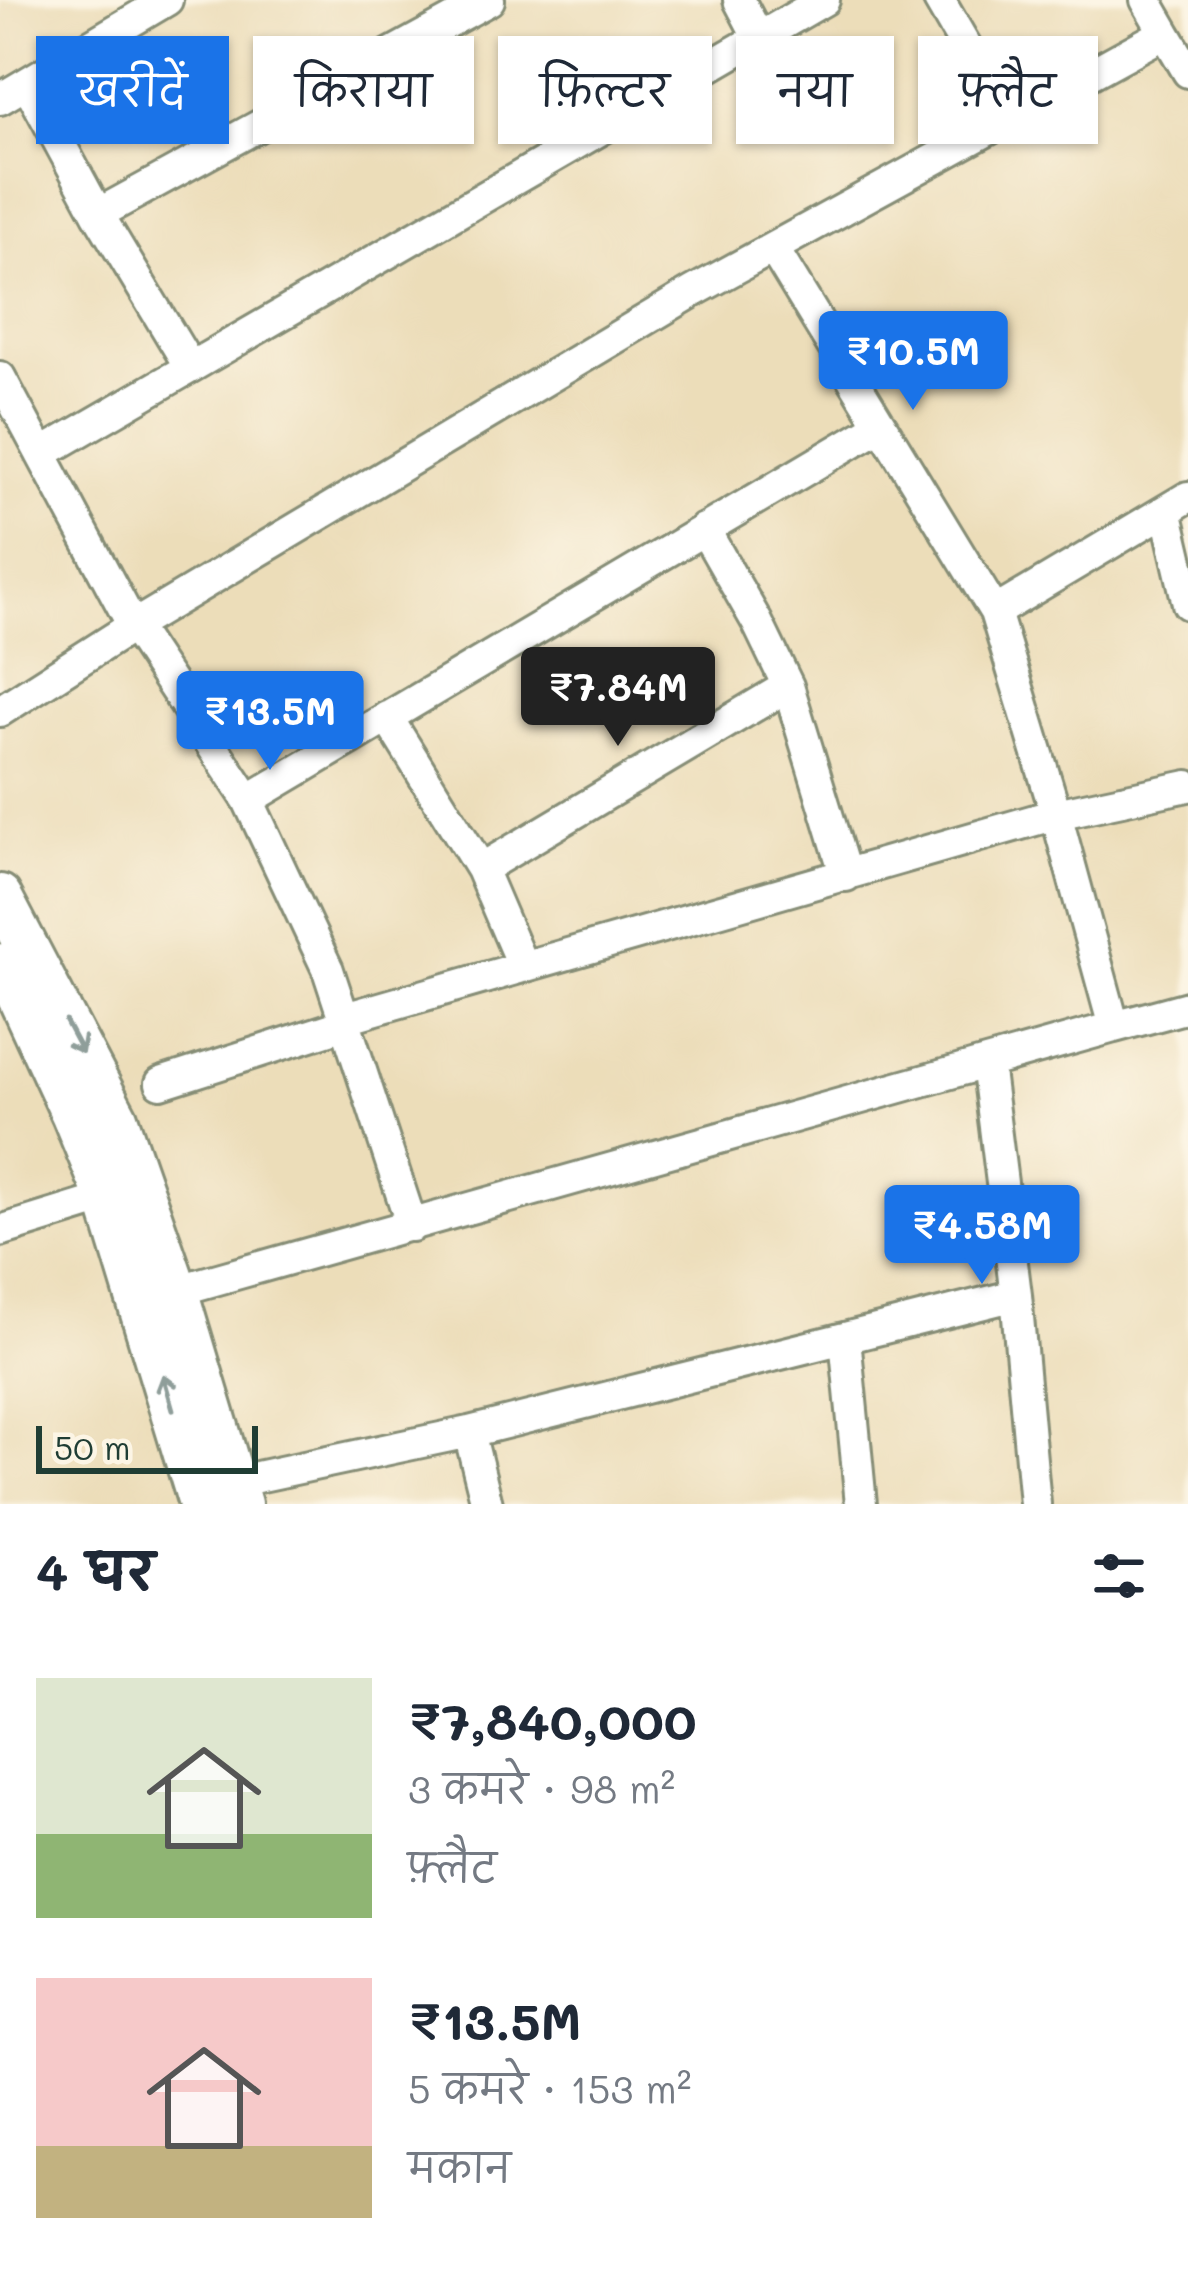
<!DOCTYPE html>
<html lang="hi">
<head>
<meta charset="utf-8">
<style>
  :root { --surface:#fff; --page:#f6f6f7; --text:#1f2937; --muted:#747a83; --accent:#1a73e8 }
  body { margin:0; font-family:Mali,"Playpen Sans Deva",sans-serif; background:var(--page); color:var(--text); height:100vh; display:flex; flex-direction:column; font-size:45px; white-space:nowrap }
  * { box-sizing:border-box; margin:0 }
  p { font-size:39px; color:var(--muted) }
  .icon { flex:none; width:66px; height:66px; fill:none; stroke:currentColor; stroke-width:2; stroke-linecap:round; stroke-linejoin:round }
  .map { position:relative; height:1504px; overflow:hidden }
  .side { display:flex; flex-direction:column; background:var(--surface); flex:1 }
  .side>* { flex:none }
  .banner { position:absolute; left:36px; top:36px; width:1116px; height:108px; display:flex; gap:24px }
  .scale { position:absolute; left:36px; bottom:30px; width:222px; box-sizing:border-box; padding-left:12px; border:6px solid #1f3d34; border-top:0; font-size:33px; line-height:42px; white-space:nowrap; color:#1f3d34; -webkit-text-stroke:9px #fcf5e5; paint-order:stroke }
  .price { position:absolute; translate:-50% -102px; padding:0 27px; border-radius:12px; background:var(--accent); color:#fff; font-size:39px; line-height:78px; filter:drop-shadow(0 3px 6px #0008) }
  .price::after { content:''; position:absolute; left:50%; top:72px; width:36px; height:27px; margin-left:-18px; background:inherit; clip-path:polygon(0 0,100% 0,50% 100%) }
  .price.current { background:#222; color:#fff }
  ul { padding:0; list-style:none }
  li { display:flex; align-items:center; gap:36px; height:300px; padding:0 36px }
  li span { display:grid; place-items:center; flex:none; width:336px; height:240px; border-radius:0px; color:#555 }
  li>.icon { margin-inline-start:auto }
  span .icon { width:144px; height:144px; fill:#fffc; stroke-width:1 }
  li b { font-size:51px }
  h2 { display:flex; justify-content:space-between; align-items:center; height:144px; padding:0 36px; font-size:51px }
  .pill { padding:0 42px; border-radius:0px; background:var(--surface); box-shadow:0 3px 9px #0004; font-size:42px; line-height:108px }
  .pill.current { background:var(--accent); color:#fff }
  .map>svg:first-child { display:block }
</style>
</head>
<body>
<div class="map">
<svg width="1188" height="1504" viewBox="0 0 1188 1504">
  <rect width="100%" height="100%" fill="#fcf5e5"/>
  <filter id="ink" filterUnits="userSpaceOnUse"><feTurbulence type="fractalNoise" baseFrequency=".00833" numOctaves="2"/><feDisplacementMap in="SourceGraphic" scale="24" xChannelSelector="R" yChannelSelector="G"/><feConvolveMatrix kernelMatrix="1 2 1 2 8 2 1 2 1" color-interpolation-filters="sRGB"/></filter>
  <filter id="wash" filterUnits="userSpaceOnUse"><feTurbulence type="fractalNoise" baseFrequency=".004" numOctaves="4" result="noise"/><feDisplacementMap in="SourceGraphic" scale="48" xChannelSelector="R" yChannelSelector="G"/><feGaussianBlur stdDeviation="2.7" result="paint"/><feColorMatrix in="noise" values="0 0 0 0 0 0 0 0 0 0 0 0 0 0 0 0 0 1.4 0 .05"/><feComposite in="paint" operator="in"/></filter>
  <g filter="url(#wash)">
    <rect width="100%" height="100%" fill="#ecddb9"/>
  </g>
  <g filter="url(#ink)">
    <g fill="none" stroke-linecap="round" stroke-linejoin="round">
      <g stroke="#868d76" stroke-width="36">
        <path id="street" d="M739,0L759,38
          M939,0L1008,119
          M1146,0L1165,33
          M27,83L98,214L190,367
          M0,99L167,0
          M98,214L489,0
          M773,248L995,612
          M0,377L133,626L248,800L328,970L412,1226
          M41,454L824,0
          M1188,497L995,612L1056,814L1114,1027L1188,1007
          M1166,510L1188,604
          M704,529L757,622L788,686L846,876
          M0,711L133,626L694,291L1165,33L1188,72
          M387,717L481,869L523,967
          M248,800L881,425
          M481,869L788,686
          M987,1063L1016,1295L1035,1504
          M161,1083L339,1026L345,1018L1056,814L1188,786
          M0,1231L107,1198
          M161,1295L1114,1027
          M845,1338L861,1504
          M469,1432L487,1504
          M233,1482L469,1432L1016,1295"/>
      </g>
      <g stroke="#868d76" stroke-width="48">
        <path id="secondary" d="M0,896L116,1118L176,1290L240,1504
          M4,965L73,1115L107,1198L200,1504"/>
      </g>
      <use href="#street" stroke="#fff" stroke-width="30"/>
      <use href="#secondary" stroke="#fff" stroke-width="42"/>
    </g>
    <defs><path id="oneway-shaft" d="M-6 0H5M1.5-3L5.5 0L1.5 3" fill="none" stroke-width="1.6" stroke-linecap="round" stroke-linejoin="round" transform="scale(3)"/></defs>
    <g stroke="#8f9e9a">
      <use href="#oneway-shaft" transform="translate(74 1037) rotate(62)"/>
      <use href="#oneway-shaft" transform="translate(168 1392) rotate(-106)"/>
    </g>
  </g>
</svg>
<div class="scale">50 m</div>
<b class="price" style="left:913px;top:413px">₹10.5M</b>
<b class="price current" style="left:618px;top:749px">₹7.84M</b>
<b class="price" style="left:270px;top:773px">₹13.5M</b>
<b class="price" style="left:982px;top:1287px">₹4.58M</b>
<div class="banner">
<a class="pill current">खरीदें</a>
<a class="pill">किराया</a>
<a class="pill">फ़िल्टर</a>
<a class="pill">नया</a>
<a class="pill">फ़्लैट</a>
</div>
</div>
<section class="side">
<h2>4 घर<svg class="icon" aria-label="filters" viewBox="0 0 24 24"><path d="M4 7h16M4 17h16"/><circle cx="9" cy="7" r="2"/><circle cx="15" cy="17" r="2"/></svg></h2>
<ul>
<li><span style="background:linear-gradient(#dfe7d0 65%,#8fb573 0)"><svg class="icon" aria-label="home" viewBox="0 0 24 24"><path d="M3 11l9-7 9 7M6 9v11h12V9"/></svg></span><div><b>₹7,840,000</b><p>3 कमरे · 98 m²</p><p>फ़्लैट</p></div></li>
<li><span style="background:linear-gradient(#f6c9c9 70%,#c2b280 0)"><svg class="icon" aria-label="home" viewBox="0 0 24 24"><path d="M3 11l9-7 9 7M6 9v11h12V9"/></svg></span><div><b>₹13.5M</b><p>5 कमरे · 153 m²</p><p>मकान</p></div></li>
</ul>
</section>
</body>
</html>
